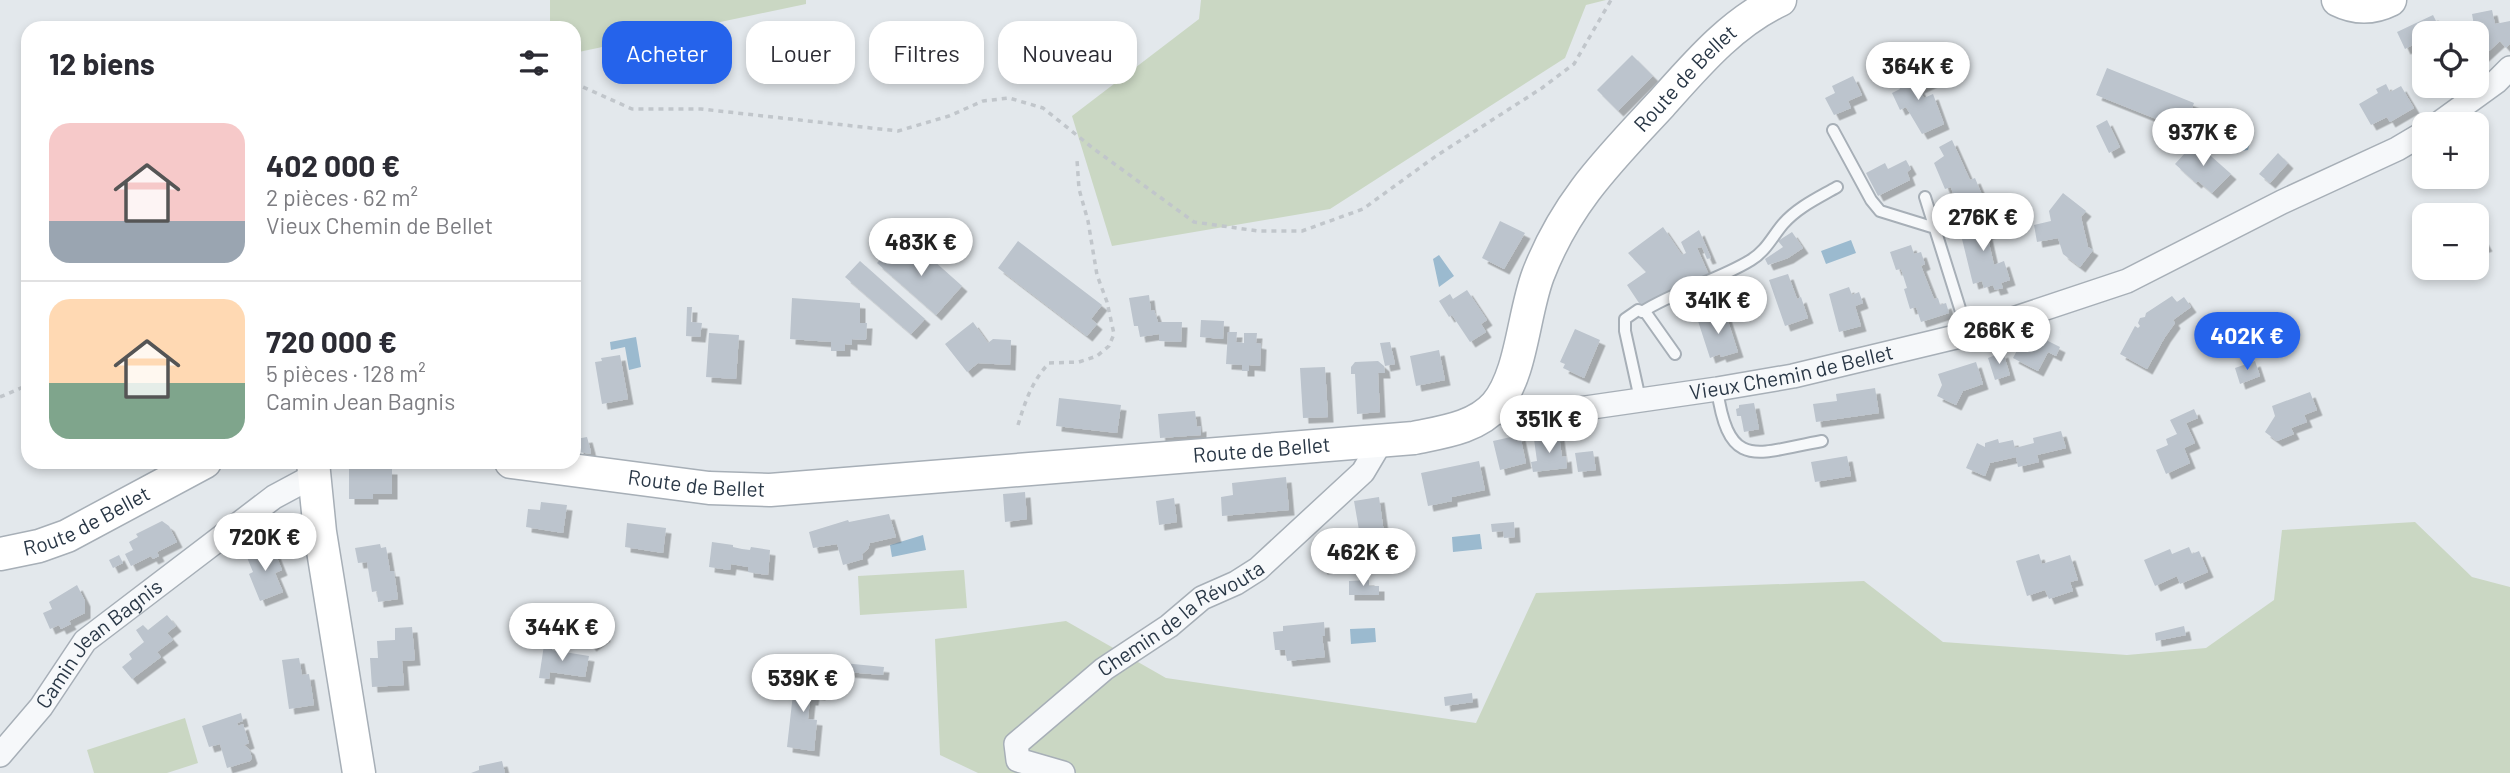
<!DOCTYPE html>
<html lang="fr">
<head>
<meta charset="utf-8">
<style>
  :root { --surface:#fff; --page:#f7f7f7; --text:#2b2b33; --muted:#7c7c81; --line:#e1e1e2; --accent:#2563eb }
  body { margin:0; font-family:Barlow,sans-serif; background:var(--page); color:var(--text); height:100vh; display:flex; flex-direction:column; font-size:26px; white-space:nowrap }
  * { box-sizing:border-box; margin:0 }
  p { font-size:23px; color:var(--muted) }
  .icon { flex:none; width:38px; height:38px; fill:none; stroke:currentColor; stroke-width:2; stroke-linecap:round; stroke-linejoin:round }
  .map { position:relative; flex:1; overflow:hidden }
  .side { position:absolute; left:21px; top:21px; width:560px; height:448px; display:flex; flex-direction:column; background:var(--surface); border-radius:21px; box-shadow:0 4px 10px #0003 }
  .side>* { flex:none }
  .banner { position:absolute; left:602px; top:21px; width:665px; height:63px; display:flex; gap:14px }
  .tools { position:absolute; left:2412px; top:21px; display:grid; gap:14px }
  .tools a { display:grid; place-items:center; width:77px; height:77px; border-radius:14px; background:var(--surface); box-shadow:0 4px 10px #0003; font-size:35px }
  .price { position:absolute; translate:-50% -60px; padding:0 16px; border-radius:24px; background:#fff; color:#222; font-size:23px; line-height:46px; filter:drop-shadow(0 2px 4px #0008) }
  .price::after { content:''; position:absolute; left:50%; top:42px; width:21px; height:16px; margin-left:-10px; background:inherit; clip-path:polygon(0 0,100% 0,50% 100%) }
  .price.current { background:var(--accent); color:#fff }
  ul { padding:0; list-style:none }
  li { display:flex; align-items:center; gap:21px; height:175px; padding:0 28px }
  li+li { border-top:2px solid var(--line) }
  li span { display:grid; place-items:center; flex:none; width:196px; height:140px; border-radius:21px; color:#555 }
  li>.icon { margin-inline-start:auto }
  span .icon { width:84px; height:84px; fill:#fffc; stroke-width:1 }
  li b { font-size:30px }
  h2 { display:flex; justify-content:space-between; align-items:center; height:84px; padding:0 28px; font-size:30px }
  .pill { padding:0 24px; border-radius:21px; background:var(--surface); box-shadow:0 4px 10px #0003; font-size:24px; line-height:63px }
  .pill.current { background:var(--accent); color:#fff }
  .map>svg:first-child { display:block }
</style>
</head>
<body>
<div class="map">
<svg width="2510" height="773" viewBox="0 0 2510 773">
  <defs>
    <filter id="shadow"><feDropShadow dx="5.5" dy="5.5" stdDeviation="0" flood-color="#0004"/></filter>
  </defs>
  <rect width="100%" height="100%" fill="#e3e8ec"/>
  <path fill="#cad7c3" d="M550,0H806V4L574,53V28H550Z
    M1201,0H1606L1586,5L1565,58L1330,209L1112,246L1072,116L1199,19Z
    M2415,522L2472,577L2510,587V773H978L940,755L935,639L1066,621L1166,678L1476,723L1536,593L1864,581L1943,642L2127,655L2206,648L2274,600L2282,530Z
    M964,570L967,608L860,615L858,576Z
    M185,718L198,763L167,773H94L87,750Z"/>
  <path fill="#9bbacf" d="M2225,116L2250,142L2248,150L2241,151L2215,126Z
    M1851,240L1856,253L1826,264L1821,251Z
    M1439,255L1454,276L1439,287L1433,259Z
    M636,337L641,367L629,370L625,347L611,350L610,342Z
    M1480,534L1482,549L1453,552L1452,537Z
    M923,535L926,550L892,557L890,545Z
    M1375,628L1376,642L1351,644L1350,629Z"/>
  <path fill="#bcc4cd" filter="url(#shadow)" d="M2492,10L2495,24L2510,21V44L2506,48L2500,41L2476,63V33H2473L2475,31L2472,14Z
    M2433,15L2441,31L2424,33V39L2405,49L2397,32Z
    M1632,55L1653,76L1618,111L1597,90Z
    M2107,68L2194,103L2184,130L2096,95Z
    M1921,70L1923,76L1928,74L1932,82L1919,88L1924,98L1933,94L1944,124L1922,134L1906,107L1900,110L1892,93L1900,89L1896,81Z
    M1853,76L1862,95L1848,101L1851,108L1834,115L1825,98L1835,93L1832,86Z
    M2386,84L2390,92L2401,86L2414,108L2390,122L2387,117L2371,125L2359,104L2378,93L2376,89Z
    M2107,120L2120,147L2109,153L2096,126Z
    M1952,140L1970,180L1975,178L1982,195L1956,203L1951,187L1945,189L1934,163L1944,156L1939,147Z
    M2195,142L2231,174L2212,193L2198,181L2196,183L2175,164Z
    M2278,153L2288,163L2270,183L2259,174Z
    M1906,160L1911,169L1907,172L1910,180L1878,196L1866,173L1885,163L1888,169Z
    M2063,193L2086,211L2081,217L2088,247L2093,250L2080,267L2063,254L2058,238L2037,242L2034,225L2051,221L2049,211Z
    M1992,213L1998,231L1987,234L1992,256L1994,265L2004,261L2010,280L2001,283L2003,288L1995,290L1993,285L1984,288L1982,281L1973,284L1961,235L1966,233L1963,222Z
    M1500,221L1525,233L1504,269L1482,258Z
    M2476,226L2487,246L2476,250Z
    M1663,227L1682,255L1686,253L1681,242L1699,230L1711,258L1707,259L1702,247L1697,248L1709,275L1641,306L1627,285L1646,272L1628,253Z
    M1792,232L1803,248L1788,258L1768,265L1765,259L1783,247L1778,241Z
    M1018,241L1102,305L1091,319L1097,324L1087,336L998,268Z
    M916,245L962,286L936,315L877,263L891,247L904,259Z
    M1911,245L1914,254L1921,252L1925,264L1921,266L1934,299L1938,298L1940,305L1946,303L1949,313L1921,322L1916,307L1910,309L1904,289L1907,288L1901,269L1896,270L1890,252Z
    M860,261L925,319L911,334L845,277Z
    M1788,274L1797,299L1801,297L1808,318L1785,326L1769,280Z
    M1849,287L1852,295L1859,292L1863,303L1855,306L1861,326L1839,332L1829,294Z
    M1467,290L1487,320L1481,324L1486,332L1470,342L1452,315L1449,317L1439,301L1450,294L1453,299Z
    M1149,295L1151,311L1154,310L1158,322H1182L1181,342L1159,341V334L1140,337L1138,326H1134L1129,298Z
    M2172,296L2177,302L2184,297L2191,307L2173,320L2175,323L2165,337L2147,369L2120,354L2135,326L2138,328L2140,326L2138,323L2140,318L2145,317L2146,313Z
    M792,298L860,303V323H867L866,340L852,339V345L845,344V351H831V342L790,339Z
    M687,307H692L691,322L702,323L700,337L686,336Z
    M1725,312L1738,352L1721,357L1720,354L1710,358L1698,321Z
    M1201,320L1224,321L1223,339L1200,337Z
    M973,322L988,343L993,339L1011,340L1010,365L978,363L967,372L945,344Z
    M1575,329L1600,340L1584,378L1563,368L1565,364L1560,362Z
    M1228,332H1237L1236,342L1244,343V333H1257L1256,343L1261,344L1260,366L1249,365V371H1242V365L1226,364Z
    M709,333L739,335L736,379L706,377Z
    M2034,334L2060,347L2056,356L2048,352L2038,371L2013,358L2022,341L2028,344Z
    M1390,342L1395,364L1385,366L1380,343Z
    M1439,350L1445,380L1416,386L1410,356Z
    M2003,352L2010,375L1995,380L1988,358Z
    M620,355L628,399L602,404L595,362L602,361L601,358Z
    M1378,361L1384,366L1385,373H1378L1380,412L1357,414L1355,374H1351V367L1355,362Z
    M2255,361L2260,376L2240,384L2235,368Z
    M1976,362L1983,384L1963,391L1956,405L1937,396L1942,385L1938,374Z
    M1325,367L1328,417L1303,418L1300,368Z
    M1875,388L1879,413L1816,422L1813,404L1837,401L1836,394Z
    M2310,392L2317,410L2304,415L2307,422L2291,428L2294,434L2277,441L2265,432L2275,416L2272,406Z
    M1059,398L1121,405L1117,433L1056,426Z
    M1754,403L1759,429L1744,432L1741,416H1737L1736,409L1739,408V405Z
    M2194,409L2198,418L2186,423L2195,443L2184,448L2190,463L2166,474L2156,450L2168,445L2166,439L2177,434L2170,420Z
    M1195,411L1197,427L1201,426V435L1160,438L1158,414Z
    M2061,431L2066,448L2037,455L2039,462L2018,467L2016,457L1990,463L1985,476L1966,468L1977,443L1985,447V443L1998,439L1999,443L2013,440L2015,448L2034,443L2033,438Z
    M1520,435L1526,463L1500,470L1493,441Z
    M1559,435L1562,457L1566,456L1567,468L1533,472L1531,462L1537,461L1534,439Z
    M587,437L590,448L591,454L579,452L576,439Z
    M1593,451L1596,470L1578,472L1575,453Z
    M1847,456L1851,476L1815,482L1811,462Z
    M1479,461L1485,490L1452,497V501L1428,506L1421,473Z
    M349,468L392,469V494H373V499H349Z
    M1286,477L1289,510L1222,516L1221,497L1233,495L1232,483Z
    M1025,492L1027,519L1005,522L1003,494Z
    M1379,497L1384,533L1360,536L1354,501Z
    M1174,498L1177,522L1159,525L1156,501Z
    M541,502L567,505L563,533L526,527L528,509L540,510Z
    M889,514L896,537L870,543L868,549L862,554L863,559L843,565L837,544L813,548L809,532L848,520L849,522Z
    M162,521L169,526L177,542L157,552L159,556L153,559L151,556L131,566L125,554L133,550L129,542L138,537L136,534Z
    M1514,522L1515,537L1504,538L1503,531L1492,532L1491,524Z
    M627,523L666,528L663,553L625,547Z
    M291,525L296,538L285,543L279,530Z
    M712,542L733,545V547L742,549L750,550L751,547L770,550L768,575L748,572V567L731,564L730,570L709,567Z
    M380,544L381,548L386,547L390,571H394L398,599L378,602L377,591L372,592L367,562L358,563L355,548Z
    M272,545L282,570L275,573L283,592L260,601L249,574L253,572L246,555Z
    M2189,547L2192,554L2199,551L2208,572L2180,584L2177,576L2155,586L2144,560L2170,549L2172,554Z
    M1364,548L1367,561L1322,569L1320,556Z
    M2039,554L2042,564L2070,555L2078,580L2070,582L2073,591L2049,599L2045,590L2027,596L2016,561Z
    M119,555L123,563L113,568L109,560Z
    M1369,580V586H1379V595H1349V581Z
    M77,585L85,601V613L69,621L71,624L61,629L59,625L50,629L43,613L52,609L49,602Z
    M167,615L176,626L167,633L173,640L157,652L161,657L132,679L122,667L132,659L129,654L144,642L136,630L143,625L148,630Z
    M1324,622L1325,636H1322L1325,657L1287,661L1285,650H1275L1273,632L1283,631V626Z
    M2184,626L2186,635L2156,641L2155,633Z
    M412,627L415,660L402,661L404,685L372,687L370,658H378L377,641L395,640V628Z
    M599,627L605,636L591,646L585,638Z
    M544,645L553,647L552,650L589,656L585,677L550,672L549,679L539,678Z
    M299,658L302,675L309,674L314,705L289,709L282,660Z
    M843,663L884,667L883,675L847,672V666H843Z
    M795,676L816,678L815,681H821L820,695L814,694L813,700H810L808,719L817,720L814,751L787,747Z
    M1472,693L1473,702L1445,706L1444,697Z
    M241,713L243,721L237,723L238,726L243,724L249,743L244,745L249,749L252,758L250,761L227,768L220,744L209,747L202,726Z
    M502,761L505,773H471L479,770V766Z"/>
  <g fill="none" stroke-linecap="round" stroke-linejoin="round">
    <g stroke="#a7afb7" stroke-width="14">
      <path id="lane" d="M1833,130L1871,200L1880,211L1935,228
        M1925,197L1968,334
        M1642,312C1676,290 1717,281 1751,260C1766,251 1772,237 1783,224C1798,207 1818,198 1837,187
        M1717,389C1729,472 1756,453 1822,441
        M1640,399L1625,331V319L1638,310L1646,313L1675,354"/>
    </g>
    <g stroke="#a7afb7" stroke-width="26">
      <g id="street">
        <path d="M2438,124L2496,82L2510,68"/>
        <path id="s1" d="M1494,407L1509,415L1530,416L1717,389L1793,376L1968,334L2127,281L2282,202L2397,149L2424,133"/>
        <path id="s2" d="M0,755L41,707L85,641L274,497L315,475"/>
        <path id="s3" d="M1063,773L1018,760L1016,744L1104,669L1169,626L1202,598L1236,583L1258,569L1363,472L1382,440"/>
      </g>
    </g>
    <g stroke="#a7afb7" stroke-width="35">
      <g id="secondary">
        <path d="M2338,0C2356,9 2372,9 2390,0"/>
        <path d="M313,462L320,532L359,773"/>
        <path id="s4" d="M511,462L709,488L770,490L1414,438C1442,432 1476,428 1496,405C1522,374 1523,315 1538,275C1566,202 1609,160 1661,104C1696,65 1731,23 1780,0"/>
        <path id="s5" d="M0,554L39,546L67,536L205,462"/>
      </g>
    </g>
    <path stroke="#c1c6cb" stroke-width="3.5" stroke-dasharray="5 5" stroke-linecap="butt" d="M574,83L632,109H701L898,131L949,116L983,101L1009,98L1043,108L1094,149L1194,222L1258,231H1302L1363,209L1436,156L1542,88L1574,64L1611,0
      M0,397L28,385
      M1018,425C1025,402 1032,381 1049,363L1079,362L1097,356L1109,346L1114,334L1107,302L1097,275L1088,221L1079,189L1077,160"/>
    <use href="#lane" stroke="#f6f8fa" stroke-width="10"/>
    <use href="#street" stroke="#f6f8fa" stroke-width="23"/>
    <use href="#secondary" stroke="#fff" stroke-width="32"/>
  </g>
  <g text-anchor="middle" stroke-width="5" stroke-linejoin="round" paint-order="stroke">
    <g font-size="21" fill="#293746" stroke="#f3f6f9">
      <text dy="7" stroke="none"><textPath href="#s4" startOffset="1382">Route de Bellet</textPath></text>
      <text dy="7" stroke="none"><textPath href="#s1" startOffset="303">Vieux Chemin de Bellet</textPath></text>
      <text dy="7" stroke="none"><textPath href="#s4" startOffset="754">Route de Bellet</textPath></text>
      <text dy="7" stroke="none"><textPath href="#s4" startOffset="187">Route de Bellet</textPath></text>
      <text dy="7" stroke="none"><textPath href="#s5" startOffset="93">Route de Bellet</textPath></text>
      <text dy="7" stroke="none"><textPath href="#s3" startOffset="271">Chemin de la Révouta</textPath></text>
      <text dy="7" stroke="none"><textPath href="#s2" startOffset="150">Camin Jean Bagnis</textPath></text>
    </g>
  </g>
</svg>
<div class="tools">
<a><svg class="icon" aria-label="locate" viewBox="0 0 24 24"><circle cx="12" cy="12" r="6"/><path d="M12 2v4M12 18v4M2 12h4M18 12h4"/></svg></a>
<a>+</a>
<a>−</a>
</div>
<b class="price" style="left:1918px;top:102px">364K €</b>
<b class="price" style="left:2203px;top:168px">937K €</b>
<b class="price" style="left:1983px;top:253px">276K €</b>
<b class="price" style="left:921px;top:278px">483K €</b>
<b class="price" style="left:1718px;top:336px">341K €</b>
<b class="price" style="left:1999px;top:366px">266K €</b>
<b class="price current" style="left:2247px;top:372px">402K €</b>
<b class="price" style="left:1549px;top:455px">351K €</b>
<b class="price" style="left:265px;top:573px">720K €</b>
<b class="price" style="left:1363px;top:588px">462K €</b>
<b class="price" style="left:562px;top:663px">344K €</b>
<b class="price" style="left:803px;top:714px">539K €</b>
<div class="banner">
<a class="pill current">Acheter</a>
<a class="pill">Louer</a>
<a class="pill">Filtres</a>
<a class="pill">Nouveau</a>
</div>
<section class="side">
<h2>12 biens<svg class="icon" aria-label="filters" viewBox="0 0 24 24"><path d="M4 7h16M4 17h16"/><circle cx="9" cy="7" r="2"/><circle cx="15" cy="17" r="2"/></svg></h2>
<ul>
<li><span style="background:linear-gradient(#f6c9c9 70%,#9aa5b1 0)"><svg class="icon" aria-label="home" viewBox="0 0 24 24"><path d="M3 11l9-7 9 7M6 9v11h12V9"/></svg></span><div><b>402 000 €</b><p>2 pièces · 62 m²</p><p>Vieux Chemin de Bellet</p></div></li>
<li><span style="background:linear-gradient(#ffd9b3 60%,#7fa58c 0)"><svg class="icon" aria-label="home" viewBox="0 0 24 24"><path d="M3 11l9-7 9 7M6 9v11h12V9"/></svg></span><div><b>720 000 €</b><p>5 pièces · 128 m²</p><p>Camin Jean Bagnis</p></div></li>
</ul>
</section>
</div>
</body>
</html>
